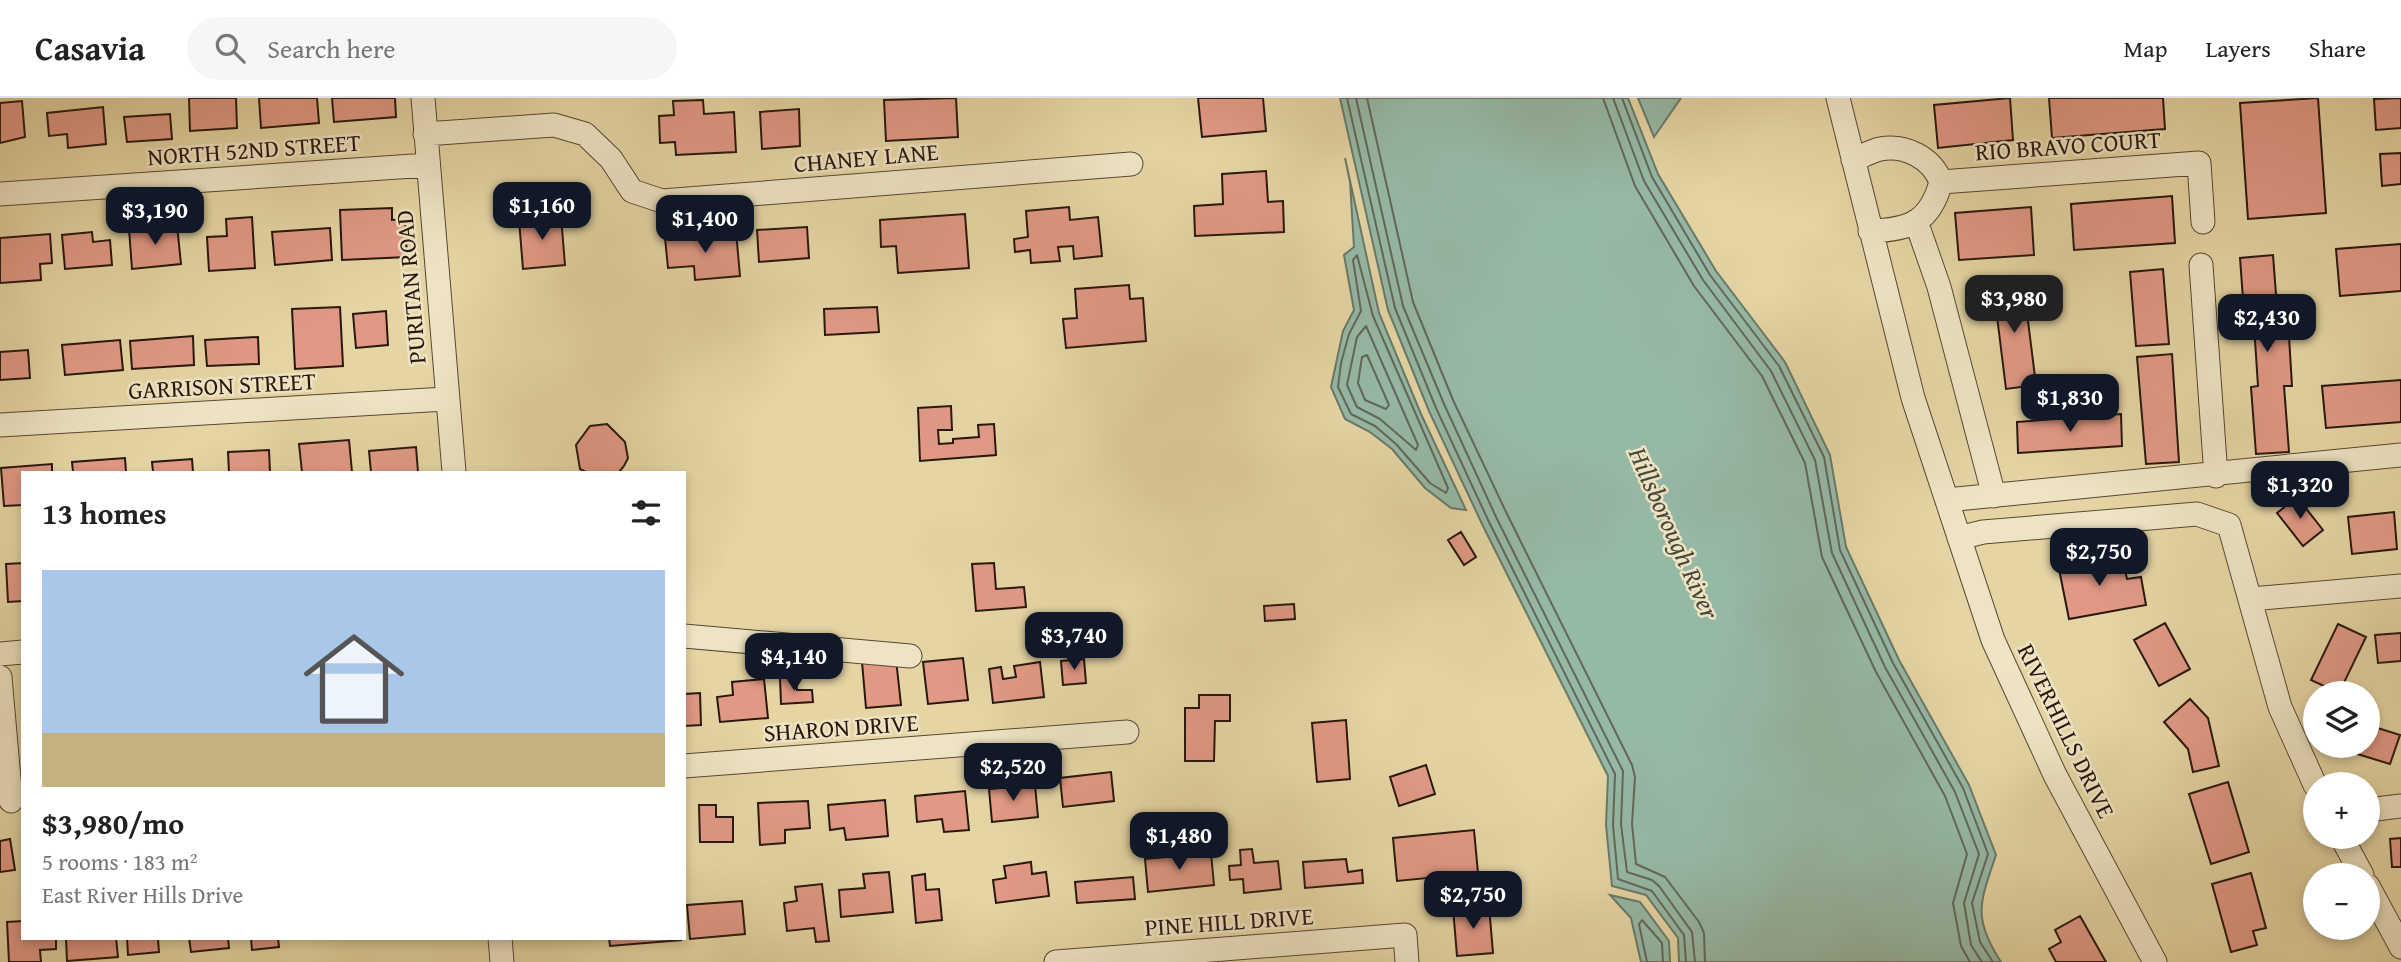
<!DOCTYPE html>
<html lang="en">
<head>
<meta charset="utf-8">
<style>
  :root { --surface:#fff; --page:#f6f6f6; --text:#222; --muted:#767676; --line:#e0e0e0; --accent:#111827 }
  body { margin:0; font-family:"Gentium Book Plus",serif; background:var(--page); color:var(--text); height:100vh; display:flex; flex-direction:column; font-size:26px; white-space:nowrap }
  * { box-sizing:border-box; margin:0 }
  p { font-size:23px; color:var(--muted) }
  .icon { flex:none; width:38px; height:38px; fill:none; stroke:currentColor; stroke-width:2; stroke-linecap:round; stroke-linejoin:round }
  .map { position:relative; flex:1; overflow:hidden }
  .side { position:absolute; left:21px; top:373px; width:665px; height:469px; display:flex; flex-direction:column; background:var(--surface); border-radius:0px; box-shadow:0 4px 10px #0003 }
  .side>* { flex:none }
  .buttons { position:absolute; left:2303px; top:583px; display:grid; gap:14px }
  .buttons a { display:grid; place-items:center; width:77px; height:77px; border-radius:50%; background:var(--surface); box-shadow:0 4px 10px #0003; font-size:35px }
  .price { position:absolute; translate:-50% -60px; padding:0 16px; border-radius:14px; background:var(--accent); color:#fff; font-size:23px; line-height:46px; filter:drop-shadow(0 2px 4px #0008) }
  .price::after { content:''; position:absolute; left:50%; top:42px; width:21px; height:16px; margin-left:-10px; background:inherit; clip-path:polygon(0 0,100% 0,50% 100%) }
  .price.current { background:#222; color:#fff }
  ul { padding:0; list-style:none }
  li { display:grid; align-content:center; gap:14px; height:371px; padding:0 21px }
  li span { display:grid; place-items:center; height:217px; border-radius:0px; color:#555 }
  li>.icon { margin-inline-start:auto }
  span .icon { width:126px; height:126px; fill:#fffc; stroke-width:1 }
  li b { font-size:30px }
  h2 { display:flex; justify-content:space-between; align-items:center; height:84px; padding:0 21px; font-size:30px }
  header { display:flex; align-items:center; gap:42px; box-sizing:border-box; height:98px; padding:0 35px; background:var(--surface); border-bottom:2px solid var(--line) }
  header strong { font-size:33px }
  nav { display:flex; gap:38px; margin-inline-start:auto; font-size:24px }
  .search { width:490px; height:63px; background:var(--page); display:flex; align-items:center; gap:18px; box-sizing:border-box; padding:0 24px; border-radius:38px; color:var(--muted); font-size:26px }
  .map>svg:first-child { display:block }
</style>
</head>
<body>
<header>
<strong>Casavia</strong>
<div class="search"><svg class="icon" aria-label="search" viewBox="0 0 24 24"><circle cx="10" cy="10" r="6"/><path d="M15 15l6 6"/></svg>Search here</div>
<nav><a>Map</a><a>Layers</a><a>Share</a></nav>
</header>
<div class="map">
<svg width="2401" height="864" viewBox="0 0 2401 864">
  <rect width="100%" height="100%" fill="#e5d5a4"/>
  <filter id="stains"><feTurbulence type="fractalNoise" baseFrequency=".00286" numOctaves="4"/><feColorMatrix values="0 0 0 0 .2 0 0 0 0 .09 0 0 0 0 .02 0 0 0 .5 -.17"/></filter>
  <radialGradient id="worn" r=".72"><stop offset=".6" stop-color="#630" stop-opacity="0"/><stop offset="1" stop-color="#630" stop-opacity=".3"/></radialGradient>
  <path fill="#96b9a6" stroke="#6a7969" stroke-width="2" d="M1340,0H1628L1658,76L1716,173L1785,264L1830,357L1846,449L1899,562L1969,687L1996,757C1980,804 1972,820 2001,864H1679L1678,840L1646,797L1612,788L1606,727L1608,678L1483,428L1429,313L1388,212Z
    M1638,0H1681L1654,39Z
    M1345,60L1379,215L1421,316L1466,412L1451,410L1425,390L1392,351L1370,334L1345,321L1331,289L1343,233L1354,212L1344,157L1354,149L1350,84Z
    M1610,797L1640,804L1669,843L1670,864H1641L1631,820Z"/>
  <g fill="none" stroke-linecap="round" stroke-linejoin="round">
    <path stroke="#60685a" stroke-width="2" d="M1347,0L1395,210L1436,310L1489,424L1615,676L1613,727L1618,781L1652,793L1684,837L1686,864
      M1356,0L1403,208L1444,306L1497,421L1623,673L1621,726L1627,774L1652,782L1659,788L1692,834L1695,864
      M1367,0L1413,204L1453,302L1507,416L1632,667L1635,679L1632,726L1636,766L1665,779L1699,824L1704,835L1705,864
      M1603,0L1635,88L1694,188L1762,278L1805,365L1822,459L1876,574L1945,698L1967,756L1953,805L1961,848L1970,864
      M1613,0L1644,83L1703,182L1771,273L1815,362L1832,455L1885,569L1955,694L1979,756L1964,805L1971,847L1982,864
      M1622,0L1652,79L1710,177L1779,268L1824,359L1840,452L1893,565L1963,690L1988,756L1972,805L1980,844L1993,864
      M1357,157L1373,218L1448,390L1446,395L1430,385L1396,346L1375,328L1351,316L1338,289L1341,265L1349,236L1361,213L1353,162Z
      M1366,228L1418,347L1416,352L1380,321L1357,309L1347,287L1357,239Z
      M1367,257L1389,307L1386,311L1365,302L1358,285L1362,259Z
      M1647,864L1639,826L1642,822L1662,845L1663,864"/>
  </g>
  <path fill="#e19985" stroke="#29180d" stroke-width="2" d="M189,0H236L237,30L190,33Z
    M259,0H317L319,25L261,30Z
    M332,0H395L396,19L334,24Z
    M956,0L958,39L886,43L884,2Z
    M1198,0H1263L1266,33L1202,39Z
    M2010,0L2013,42L1938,50L1934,7Z
    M2049,0H2163L2165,31L2052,40Z
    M2318,0L2326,115L2248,121L2240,5Z
    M2401,0V30L2376,32L2374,1Z
    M703,2L704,16L734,14L736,54L676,57L675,44L660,45L659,18L674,17L673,3Z
    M22,3L25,39L0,45V5Z
    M103,9L106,46L68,50L67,36L49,38L47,15Z
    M799,11L800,48L762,51L760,14Z
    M170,16L172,41L127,44L124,19Z
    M2401,55V86L2382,88L2380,56Z
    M1266,73L1268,104L1283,103L1284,134L1195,138L1194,108L1223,106L1222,76Z
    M2172,98L2175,145L2074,152L2071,106Z
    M1069,109L1070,122L1098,119L1102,158L1074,161L1073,148L1058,149L1060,163L1031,165L1030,152L1015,154L1014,141L1028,139L1026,113Z
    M2031,109L2034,157L1959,162L1955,115Z
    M392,110V122L405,121L407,159L342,162L340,112Z
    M965,116L969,170L898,175L896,148L881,149L880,122Z
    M561,118L565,167L523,171L519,122Z
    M252,119L255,170L209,173L207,139L227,138L226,121Z
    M177,127L181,166L132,171L129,131Z
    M807,129L809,160L759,164L757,132Z
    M330,130L332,162L275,167L272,134Z
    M736,133L740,178L695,182L694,168L668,170L665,140Z
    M92,134L93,144L110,142L112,167L65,171L62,137Z
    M50,136L52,165L40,166L41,182L0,185V140Z
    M2401,146V193L2340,198L2336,151Z
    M2273,157L2278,223L2288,222L2292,288H2284L2289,354L2256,356L2251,289L2258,288L2254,227L2245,228L2240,160Z
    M2163,171L2169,246L2136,248L2130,174Z
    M2023,183L2036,287L2006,291L1993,186Z
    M1129,187L1130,201L1143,200L1146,243L1066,250L1063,221L1077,220L1075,191Z
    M340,209L343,268L295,271L292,211Z
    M877,209L879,234L825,237L824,211Z
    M386,213L388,247L356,250L353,216Z
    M193,238L194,267L132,271L130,243Z
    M258,239L259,266L207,268L205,242Z
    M120,242L123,272L65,277L62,247Z
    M28,252L30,280L0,282V254Z
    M2172,256L2179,364L2146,366L2137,259Z
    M2401,282V324L2326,330L2322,288Z
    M951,308L952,332H938L939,346L953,345V341L979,339L978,327L994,326L996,357L920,363L918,310Z
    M2121,316L2122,348L2018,355L2017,324Z
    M607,326L625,344L628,360L624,368L619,374H586L580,371L576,347L590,328Z
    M349,342L352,374H302L299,346Z
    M416,349L418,374H371L369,353Z
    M269,352L270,374H229L228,354Z
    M125,360L126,374H73L72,364Z
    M192,361L193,374H153L152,364Z
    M52,366V374H23V407L4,408L1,370Z
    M2297,399L2323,432L2303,448L2277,415Z
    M2394,414L2397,451L2352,456L2348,419Z
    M1461,434L1476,459L1464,467L1448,442Z
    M2109,457L2111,470L2124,468L2127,481L2141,479L2146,507L2069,521L2058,466Z
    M23,465V503L8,504L6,466Z
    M994,465L996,491L1024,489L1026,509L976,513L972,466Z
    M1294,506L1295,521L1265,523L1264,508Z
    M2165,525L2190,571L2159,588L2134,542Z
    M2338,526L2366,539L2339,595L2311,582Z
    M2401,535V563L2378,565L2375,537Z
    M963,560L968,602L928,606L923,564Z
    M896,561L901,607L866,610L862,564Z
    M1084,561L1086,585L1063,587L1061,563Z
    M1040,564L1044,599L993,605L989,571L1001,569L1003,581L1016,579L1014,568Z
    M780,580H796L797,592H812L813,604L781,606Z
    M764,581L768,620L720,624L717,599L733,597L732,584Z
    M700,595L701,627L684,628V596Z
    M1199,597H1230V623H1215L1214,663H1185V610H1199Z
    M2190,601L2208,620L2219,668L2193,674L2188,651L2164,624Z
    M1346,622L1350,681L1317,684L1312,625Z
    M2368,627L2400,637L2390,666L2341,651L2342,648H2368Z
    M1426,667L1435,696L1399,708L1390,679Z
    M1111,674L1114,703L1063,709L1060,680Z
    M2228,684L2249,754L2211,766L2189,696Z
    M1035,687L1038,719L992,724L989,691Z
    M965,693L969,732L944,734L942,721L917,724L915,698Z
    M885,702L888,738L846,742L844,730L830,732L828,707Z
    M808,703L810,730L785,732V745L760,747L758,705Z
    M699,707H716V719H733V744H700Z
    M1474,732L1478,775L1465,776L1466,790L1439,793L1437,779L1397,783L1393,740Z
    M2401,740V769H2392L2390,741Z
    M10,741L15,772L0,774V743Z
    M1252,751L1254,765L1278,763L1281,791L1244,795L1243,781L1230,782L1229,768L1241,767L1240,752Z
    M1211,755L1214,787L1148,794L1145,761Z
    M1346,761L1348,774L1362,772L1363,785L1305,790L1303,764Z
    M1031,764L1032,776L1046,774L1049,798L996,805L993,782L1006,780L1004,768Z
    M889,774L893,814L841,819L839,792L865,790L863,776Z
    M2251,775L2266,830L2253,833L2257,847L2231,854L2212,786Z
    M925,776L926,792L939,791L942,822L916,825L912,778Z
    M1133,779L1135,801L1077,805L1075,784Z
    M822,786L829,843L816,844L814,830L787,833L784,805L797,803L795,789Z
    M742,803L745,836L690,841L687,807Z
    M1489,808L1493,855L1457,858L1453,810Z
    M2080,818L2106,864H2056L2049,851L2061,844L2055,832Z
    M23,823V840H56V851L40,852L41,864H9L7,824Z
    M66,840H116L118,859L67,863Z
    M127,840H173L158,841L159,854L128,857Z
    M189,840H228L229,850L191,854Z
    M251,840H278L279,849L252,852Z
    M609,840H681V842L610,848Z"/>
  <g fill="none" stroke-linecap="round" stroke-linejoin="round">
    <g stroke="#584733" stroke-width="25">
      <path id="minor" d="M423,0L454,374
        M1838,0L1913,300L1993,542L2055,677L2155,864
        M425,36L554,27L585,36L611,61L632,93L662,103L1131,66
        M1853,62C1861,59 1871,53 1880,51C1905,46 1932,60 1941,84C1930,124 1910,132 1870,133
        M1941,84L2199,65L2203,124
        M0,96L428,67
        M1916,123L1939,189L1994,398
        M2201,167L2216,378
        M0,327L446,301
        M1947,402L2401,357
        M1959,440L1983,434L2197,416L2229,427L2280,609L2315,687
        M2251,501L2401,488
        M684,538L910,558
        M0,556L23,554
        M0,579L11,703
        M684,668L1127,634
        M2368,712L2401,708
        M2341,738L2362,777
        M2368,788L2401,849
        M500,840L502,864
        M1056,864L1405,837L1407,864"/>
    </g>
    <use href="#minor" stroke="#eee4c4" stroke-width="23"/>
  </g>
  <g text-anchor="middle" stroke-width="5" stroke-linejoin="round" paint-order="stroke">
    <g font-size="24" fill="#29180d" stroke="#eee4c4">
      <text transform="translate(2068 48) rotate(-4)" y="8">RIO BRAVO COURT</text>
      <text transform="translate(254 52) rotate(-4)" y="8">NORTH 52ND STREET</text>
      <text transform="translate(866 60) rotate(-5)" y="8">CHANEY LANE</text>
      <text transform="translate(411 189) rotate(-95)" y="8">PURITAN ROAD</text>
      <text transform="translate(222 288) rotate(-3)" y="8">GARRISON STREET</text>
      <text transform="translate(841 630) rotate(-4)" y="8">SHARON DRIVE</text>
      <text transform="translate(2066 633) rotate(64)" y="8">RIVERHILLS DRIVE</text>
      <text transform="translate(1229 824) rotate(-4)" y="8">PINE HILL DRIVE</text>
    </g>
    <g font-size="26" font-style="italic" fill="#4a483b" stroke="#eee4c4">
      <text transform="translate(1674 435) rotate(66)" y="9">Hillsborough River</text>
    </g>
  </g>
  <rect width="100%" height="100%" filter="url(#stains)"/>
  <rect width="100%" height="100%" fill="url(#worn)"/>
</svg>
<div class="buttons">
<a><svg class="icon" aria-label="layers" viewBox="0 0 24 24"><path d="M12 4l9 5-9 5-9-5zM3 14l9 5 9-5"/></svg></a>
<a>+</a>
<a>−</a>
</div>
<b class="price" style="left:542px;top:144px">$1,160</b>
<b class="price" style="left:155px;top:149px">$3,190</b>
<b class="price" style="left:705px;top:157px">$1,400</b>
<b class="price current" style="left:2014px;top:237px">$3,980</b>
<b class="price" style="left:2267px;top:256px">$2,430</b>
<b class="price" style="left:2070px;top:336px">$1,830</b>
<b class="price" style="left:2300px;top:423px">$1,320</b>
<b class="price" style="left:2099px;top:490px">$2,750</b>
<b class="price" style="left:1074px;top:574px">$3,740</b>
<b class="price" style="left:794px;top:595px">$4,140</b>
<b class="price" style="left:1013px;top:705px">$2,520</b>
<b class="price" style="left:1179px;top:774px">$1,480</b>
<b class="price" style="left:1473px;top:833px">$2,750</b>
<section class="side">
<h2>13 homes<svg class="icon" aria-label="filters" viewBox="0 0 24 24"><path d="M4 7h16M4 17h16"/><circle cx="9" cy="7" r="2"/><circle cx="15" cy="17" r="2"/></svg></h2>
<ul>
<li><span style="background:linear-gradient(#a9c7e8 75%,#c2b280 0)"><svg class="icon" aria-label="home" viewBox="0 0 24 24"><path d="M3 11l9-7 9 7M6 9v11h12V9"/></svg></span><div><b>$3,980/mo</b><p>5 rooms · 183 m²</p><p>East River Hills Drive</p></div></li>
</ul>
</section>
</div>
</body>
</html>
